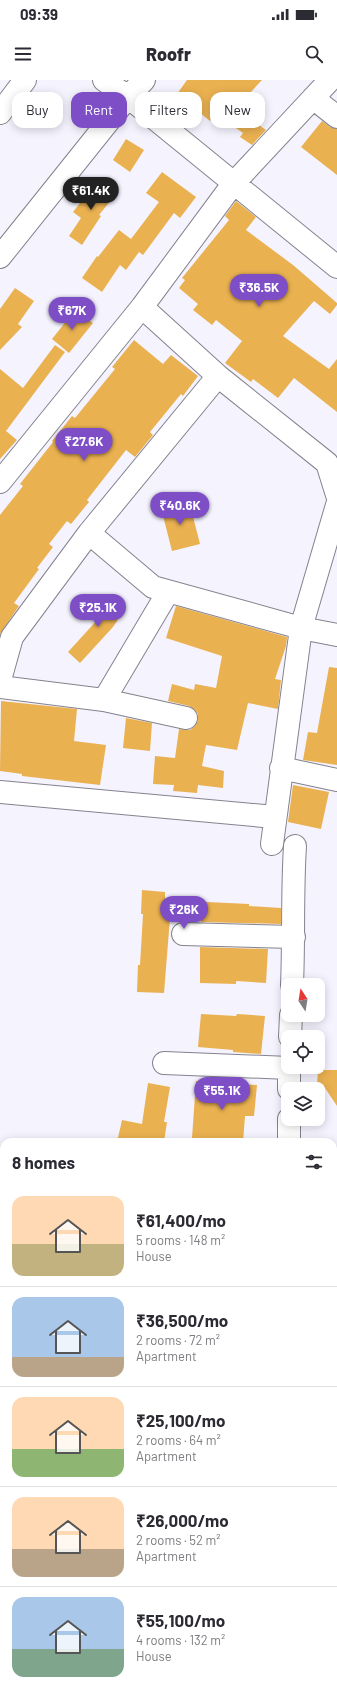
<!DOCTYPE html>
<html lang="en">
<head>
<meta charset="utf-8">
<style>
  :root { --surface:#fff; --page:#f2f2f3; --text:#2b2b33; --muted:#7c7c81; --line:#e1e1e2; --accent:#7d4ec6 }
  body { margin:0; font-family:Barlow,sans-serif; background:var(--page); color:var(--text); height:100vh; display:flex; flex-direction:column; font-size:15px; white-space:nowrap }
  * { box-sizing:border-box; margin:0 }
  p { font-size:13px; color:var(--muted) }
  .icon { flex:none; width:22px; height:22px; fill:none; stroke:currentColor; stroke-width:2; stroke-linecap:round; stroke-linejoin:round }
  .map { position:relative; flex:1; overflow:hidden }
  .sheet { position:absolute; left:0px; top:1058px; width:337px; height:556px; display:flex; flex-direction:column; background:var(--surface); border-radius:12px 12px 0 0; box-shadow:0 2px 10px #0003 }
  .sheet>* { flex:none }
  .banner { position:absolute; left:12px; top:12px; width:313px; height:36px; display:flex; gap:8px }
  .needle { width:26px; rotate:348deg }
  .fabs { position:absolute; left:281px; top:898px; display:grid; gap:8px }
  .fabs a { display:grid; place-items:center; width:44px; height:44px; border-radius:8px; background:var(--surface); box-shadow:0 2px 10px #0003; font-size:20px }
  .price { position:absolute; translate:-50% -34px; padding:0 9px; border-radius:14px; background:var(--accent); color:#fff; font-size:13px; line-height:26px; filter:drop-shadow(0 1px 2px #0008) }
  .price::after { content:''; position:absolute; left:50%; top:24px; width:12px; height:9px; margin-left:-6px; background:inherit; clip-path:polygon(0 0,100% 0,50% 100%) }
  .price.on { background:#222; color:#fff }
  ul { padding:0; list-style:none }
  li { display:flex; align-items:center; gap:12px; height:100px; padding:0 12px }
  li+li { border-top:1px solid var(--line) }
  li span { display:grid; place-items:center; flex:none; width:112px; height:80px; border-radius:12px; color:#555 }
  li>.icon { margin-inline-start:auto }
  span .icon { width:48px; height:48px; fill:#fffc; stroke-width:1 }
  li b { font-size:17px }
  h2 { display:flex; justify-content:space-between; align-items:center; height:48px; padding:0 12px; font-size:17px }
  .tag { padding:0 14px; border-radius:12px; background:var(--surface); box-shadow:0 2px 10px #0003; font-size:14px; line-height:36px }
  .tag.on { background:var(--accent); color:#fff }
  .status { display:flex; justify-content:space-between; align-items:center; height:28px; padding:0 20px; background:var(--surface); direction:ltr }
  .status svg { height:11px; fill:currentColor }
  header { display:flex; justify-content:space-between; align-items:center; height:52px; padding:0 12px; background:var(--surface); font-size:18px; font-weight:800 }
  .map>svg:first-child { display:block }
</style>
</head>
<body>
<div class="status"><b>09:39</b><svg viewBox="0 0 49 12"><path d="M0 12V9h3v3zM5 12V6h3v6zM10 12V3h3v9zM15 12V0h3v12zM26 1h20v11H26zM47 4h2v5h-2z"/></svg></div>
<header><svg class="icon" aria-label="menu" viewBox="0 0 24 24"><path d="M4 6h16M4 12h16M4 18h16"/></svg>Roofr<svg class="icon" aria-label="search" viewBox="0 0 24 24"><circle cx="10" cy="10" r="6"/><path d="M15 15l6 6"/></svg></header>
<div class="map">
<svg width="337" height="1614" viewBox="0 0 337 1614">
  <rect width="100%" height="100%" fill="#f5f3fe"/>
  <path fill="#eab151" d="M187,0H262L235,29L266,50L252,65L240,57L243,53L216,34L210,41L194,28L185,41L167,28Z
    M322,41L330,47L337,49V95L301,67Z
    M126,59L144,70L130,92L113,80Z
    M162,92L196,117L180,138L174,133L143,175L139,172L126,190L120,185L102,212L82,198L97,176L98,177L119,150L131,159L159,122L146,113Z
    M98,100L116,114L99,135L101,136L82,165L69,156L81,138L73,132Z
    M236,121L256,137L246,150L293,185L337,223V225L330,234L314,221L283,256L329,289L337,279V332L294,298L278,318L253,299L251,302L225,283L242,261L216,240L212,245L193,230L198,224L179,208L185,200L182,198L229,140L225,136Z
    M15,208L34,221L18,244L22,247L0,270V229Z
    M75,230L93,243L69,273L52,259Z
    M134,260L163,284L171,275L198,296L183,316L181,314L150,352L153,355L135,377L126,370L87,420L89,422L71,444L67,441L49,464L53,467L37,488L39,489L14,523L19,526L0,554V435L23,406L20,404L53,362L52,361L72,336L75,338L115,289L112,287Z
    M55,265L65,272L6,351L17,360L0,379V289L23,308Z
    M189,421L200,464L172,471L161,428Z
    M103,515L125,529L113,547L80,583L68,572L99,538L91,533Z
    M176,526L287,557L286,566L275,599L281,600L278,629L248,623L237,670L206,665L202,686L224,691L223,708L198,705L197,713L173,711L174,705L153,704L155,676L175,678L179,649L190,650L195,646L198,640V634L194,629L189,626L168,621L172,604L194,610L195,604L216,608L222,576L166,558Z
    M329,587L337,588V685L303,680L308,652L317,653Z
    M1,621L77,629L74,661L106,665L100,705L22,696V694L0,691Z
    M126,638L152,643L150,671L123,668Z
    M293,705L329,712L321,749L288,742Z
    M142,810L165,812V820L249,824V826L281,828V844L201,842V840L170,838L164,913L137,912L138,885H140L143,834H141Z
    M200,867L268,869L266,903L236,901V904L200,903Z
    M201,934L236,936L237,934L265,936L261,974L233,972V970L198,967Z
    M318,990H337V1026L323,1005H317Z
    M196,1001L257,1005L254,1036H245L243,1062H208V1061L192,1058Z
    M148,1003L170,1007L164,1042H167L164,1062H117L122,1040L142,1044Z"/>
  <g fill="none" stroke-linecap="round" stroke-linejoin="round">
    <g stroke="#84828d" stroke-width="24">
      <path id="minor" d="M104,0L128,17L337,187
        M313,18L337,37
        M0,33L25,0
        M0,177L128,17L144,0
        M142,227L218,296L327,383L337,415
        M0,402L142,227L233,104L330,0
        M89,453L153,507L301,548L337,555
        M0,600L12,557L89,453L218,296
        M0,607L104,620L168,512
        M104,620L186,638
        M281,688L337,700
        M0,712L275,737
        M272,764L301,548L337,425
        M183,854L294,857
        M292,905C294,859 292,812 295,766
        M290,957L291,935
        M164,983L289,988
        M289,987V1009
        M289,1039V1062
        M0,1112H4
        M333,1153H337
        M0,1177L4,1178
        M0,1421L4,1422
        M333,1483H337
        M333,1608L337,1589
        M72,1614V1610
        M194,1614V1610"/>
    </g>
    <use href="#minor" stroke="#fff" stroke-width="22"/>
  </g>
</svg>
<div class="fabs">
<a><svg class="needle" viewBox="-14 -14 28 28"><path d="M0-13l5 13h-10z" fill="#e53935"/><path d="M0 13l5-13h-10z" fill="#7c7c81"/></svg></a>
<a><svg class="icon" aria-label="locate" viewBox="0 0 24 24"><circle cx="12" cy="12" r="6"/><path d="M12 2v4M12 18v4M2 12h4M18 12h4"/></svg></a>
<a><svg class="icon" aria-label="layers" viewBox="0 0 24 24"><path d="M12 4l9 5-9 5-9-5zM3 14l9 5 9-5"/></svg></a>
</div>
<b class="price on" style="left:91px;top:131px">₹61.4K</b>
<b class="price" style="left:259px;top:228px">₹36.5K</b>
<b class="price" style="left:72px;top:251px">₹67K</b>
<b class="price" style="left:84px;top:382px">₹27.6K</b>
<b class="price" style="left:180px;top:446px">₹40.6K</b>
<b class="price" style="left:98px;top:548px">₹25.1K</b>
<b class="price" style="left:184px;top:850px">₹26K</b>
<b class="price" style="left:222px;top:1031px">₹55.1K</b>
<div class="banner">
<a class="tag">Buy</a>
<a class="tag on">Rent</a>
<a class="tag">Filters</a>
<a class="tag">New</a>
</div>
<section class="sheet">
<h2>8 homes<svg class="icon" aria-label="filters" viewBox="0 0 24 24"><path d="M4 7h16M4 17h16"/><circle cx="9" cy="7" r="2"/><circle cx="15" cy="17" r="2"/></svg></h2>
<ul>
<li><span style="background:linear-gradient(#ffd9b3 60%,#c2b280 0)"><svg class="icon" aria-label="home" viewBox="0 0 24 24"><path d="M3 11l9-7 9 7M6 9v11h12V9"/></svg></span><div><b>₹61,400/mo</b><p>5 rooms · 148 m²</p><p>House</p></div></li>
<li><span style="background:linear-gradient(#a9c7e8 75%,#b9a48a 0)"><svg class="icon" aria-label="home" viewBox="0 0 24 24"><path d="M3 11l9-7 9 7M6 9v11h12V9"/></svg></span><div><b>₹36,500/mo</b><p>2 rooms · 72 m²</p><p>Apartment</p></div></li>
<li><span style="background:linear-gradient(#ffd9b3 65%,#8fb573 0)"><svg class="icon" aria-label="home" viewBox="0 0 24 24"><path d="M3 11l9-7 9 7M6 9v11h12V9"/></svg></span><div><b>₹25,100/mo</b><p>2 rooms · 64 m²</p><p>Apartment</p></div></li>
<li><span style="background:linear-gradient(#ffd9b3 65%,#b9a48a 0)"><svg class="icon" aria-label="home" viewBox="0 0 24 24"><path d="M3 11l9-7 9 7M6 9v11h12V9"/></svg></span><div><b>₹26,000/mo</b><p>2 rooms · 52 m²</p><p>Apartment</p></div></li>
<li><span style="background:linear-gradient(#a9c7e8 65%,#7fa58c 0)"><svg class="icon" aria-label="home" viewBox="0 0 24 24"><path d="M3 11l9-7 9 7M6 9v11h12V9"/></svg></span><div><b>₹55,100/mo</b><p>4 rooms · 132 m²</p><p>House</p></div></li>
</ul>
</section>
</div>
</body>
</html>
